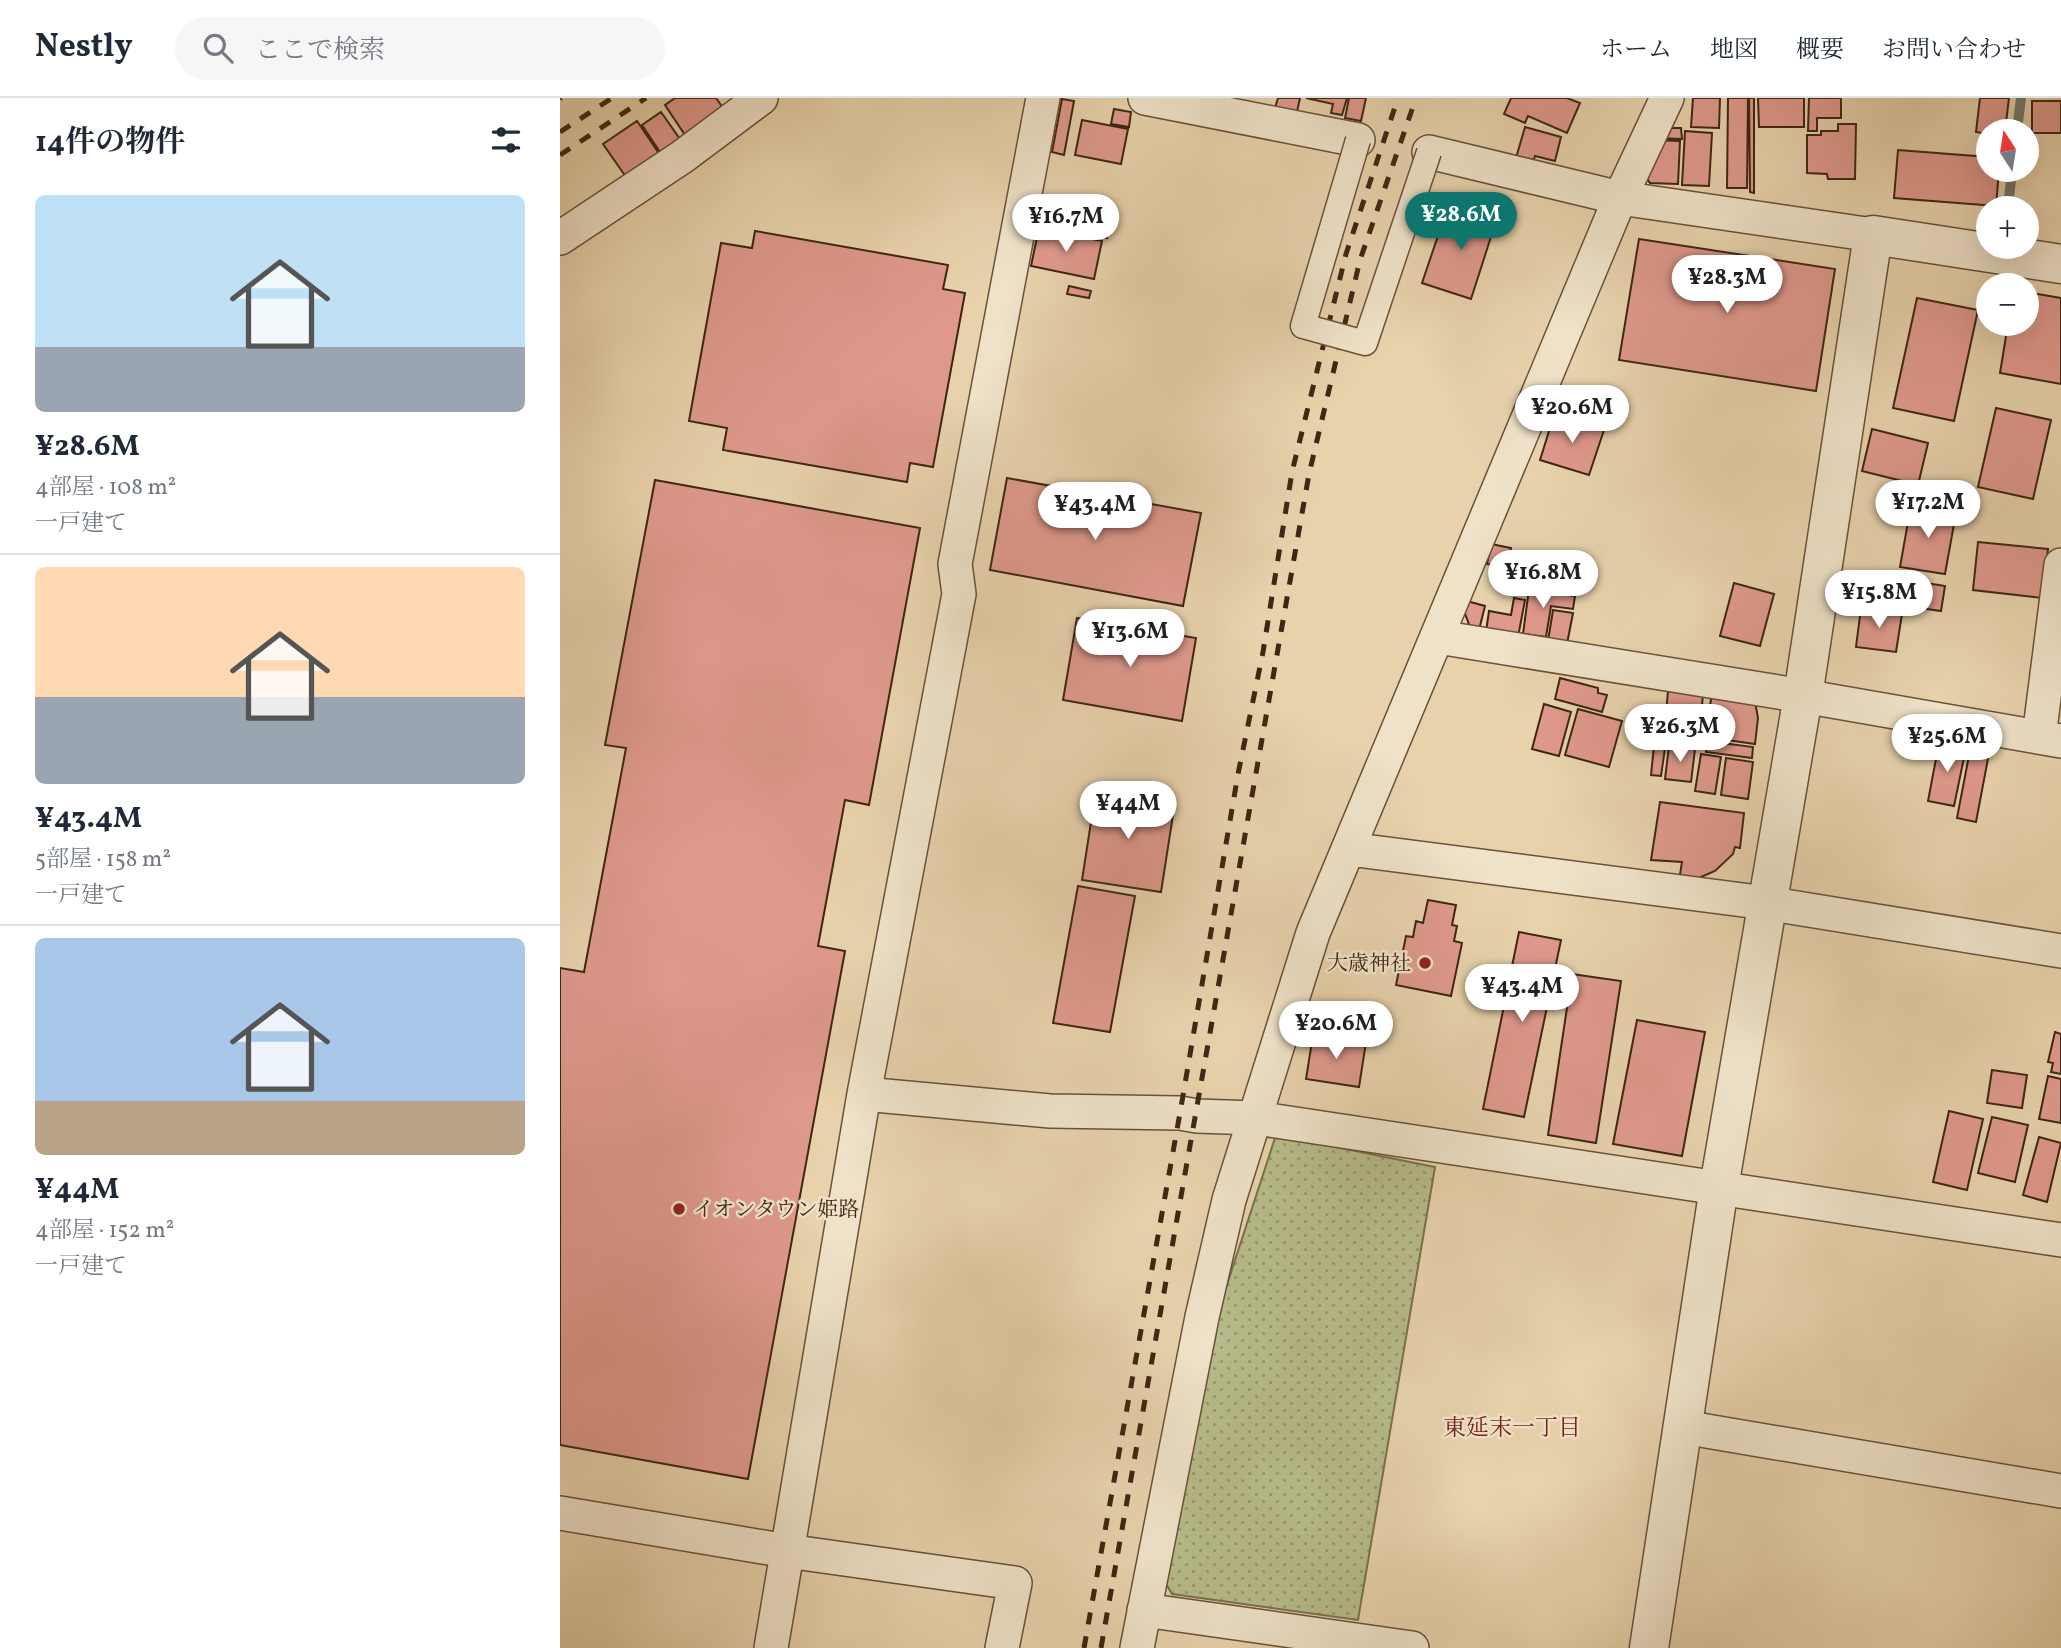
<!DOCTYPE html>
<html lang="ja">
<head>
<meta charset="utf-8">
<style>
  :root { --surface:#fff; --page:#f6f6f7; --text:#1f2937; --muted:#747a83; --line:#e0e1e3; --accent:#0f766e }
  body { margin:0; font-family:Vollkorn,"Noto Serif JP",serif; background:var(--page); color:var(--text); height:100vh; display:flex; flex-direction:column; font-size:26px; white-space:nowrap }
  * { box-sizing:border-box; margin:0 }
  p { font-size:23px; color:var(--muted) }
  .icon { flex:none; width:38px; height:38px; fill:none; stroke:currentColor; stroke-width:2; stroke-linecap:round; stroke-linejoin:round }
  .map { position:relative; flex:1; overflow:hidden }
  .panel { display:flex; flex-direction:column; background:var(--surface); width:560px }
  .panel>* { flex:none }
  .needle { width:46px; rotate:348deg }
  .buttons { position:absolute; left:1416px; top:21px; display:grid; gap:14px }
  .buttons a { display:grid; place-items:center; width:63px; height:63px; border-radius:50%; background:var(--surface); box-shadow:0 7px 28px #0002; font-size:35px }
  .price { position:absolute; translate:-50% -60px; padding:0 16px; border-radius:24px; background:#fff; color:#222; font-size:23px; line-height:46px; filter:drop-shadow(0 2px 4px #0008) }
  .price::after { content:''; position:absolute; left:50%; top:42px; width:21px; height:16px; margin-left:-10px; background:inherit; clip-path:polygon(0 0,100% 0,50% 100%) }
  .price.selected { background:var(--accent); color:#fff }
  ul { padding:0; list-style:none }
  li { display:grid; align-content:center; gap:14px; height:371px; padding:0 35px }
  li+li { border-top:2px solid var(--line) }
  li span { display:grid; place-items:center; height:217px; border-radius:10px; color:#555 }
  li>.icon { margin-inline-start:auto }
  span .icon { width:126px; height:126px; fill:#fffc; stroke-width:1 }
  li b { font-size:30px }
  h2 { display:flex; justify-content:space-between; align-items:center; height:84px; padding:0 35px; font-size:30px }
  header { display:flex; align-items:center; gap:42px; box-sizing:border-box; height:98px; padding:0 35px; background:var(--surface); border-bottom:2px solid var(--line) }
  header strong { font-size:33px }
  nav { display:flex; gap:38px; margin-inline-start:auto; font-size:24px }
  .search { width:490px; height:63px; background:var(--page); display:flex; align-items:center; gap:18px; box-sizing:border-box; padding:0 24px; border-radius:38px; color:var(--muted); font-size:26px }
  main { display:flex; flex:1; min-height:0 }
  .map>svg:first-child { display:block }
</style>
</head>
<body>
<header>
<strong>Nestly</strong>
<div class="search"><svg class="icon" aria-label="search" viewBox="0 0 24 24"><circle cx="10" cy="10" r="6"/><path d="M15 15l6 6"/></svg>ここで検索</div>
<nav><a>ホーム</a><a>地図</a><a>概要</a><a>お問い合わせ</a></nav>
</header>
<main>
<section class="panel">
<h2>14件の物件<svg class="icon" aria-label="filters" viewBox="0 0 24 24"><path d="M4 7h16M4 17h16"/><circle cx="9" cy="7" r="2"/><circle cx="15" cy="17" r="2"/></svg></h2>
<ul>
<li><span style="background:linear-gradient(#bfe0f5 70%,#9aa5b1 0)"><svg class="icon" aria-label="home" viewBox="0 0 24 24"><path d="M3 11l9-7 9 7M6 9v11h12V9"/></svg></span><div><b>¥28.6M</b><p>4部屋 · 108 m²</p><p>一戸建て</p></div></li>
<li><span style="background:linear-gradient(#ffd9b3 60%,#9aa5b1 0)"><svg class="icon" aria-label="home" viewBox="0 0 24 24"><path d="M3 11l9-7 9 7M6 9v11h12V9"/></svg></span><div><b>¥43.4M</b><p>5部屋 · 158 m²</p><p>一戸建て</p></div></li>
<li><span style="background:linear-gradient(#a9c7e8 75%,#b9a48a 0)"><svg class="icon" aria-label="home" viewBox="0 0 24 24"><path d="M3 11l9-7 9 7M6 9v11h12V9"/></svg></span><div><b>¥44M</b><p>4部屋 · 152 m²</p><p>一戸建て</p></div></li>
</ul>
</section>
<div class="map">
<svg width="1501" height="1550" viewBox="0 0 1501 1550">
  <defs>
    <pattern id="park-dots" width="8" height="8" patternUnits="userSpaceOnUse" patternTransform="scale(1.75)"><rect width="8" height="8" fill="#b6bb89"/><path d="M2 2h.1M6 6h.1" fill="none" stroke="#95986f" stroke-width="1.8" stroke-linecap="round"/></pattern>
  </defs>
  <rect width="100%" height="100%" fill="#e7d2ac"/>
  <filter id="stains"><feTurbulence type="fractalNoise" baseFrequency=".00286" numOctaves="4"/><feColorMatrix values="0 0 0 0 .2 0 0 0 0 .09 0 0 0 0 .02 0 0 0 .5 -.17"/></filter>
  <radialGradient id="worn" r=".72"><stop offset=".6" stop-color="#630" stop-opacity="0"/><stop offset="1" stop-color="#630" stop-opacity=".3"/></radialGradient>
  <path fill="url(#park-dots)" stroke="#7a704e" stroke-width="2" d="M716,1037L875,1069L798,1522L612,1496L602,1479L659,1211Z"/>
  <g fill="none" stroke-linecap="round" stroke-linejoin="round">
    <path stroke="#747c71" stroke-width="10" d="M1457,33L1461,0
      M1448,110L1452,72"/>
  </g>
  <path fill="#df998c" stroke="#3f2614" stroke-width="2" d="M115,0H156L163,10L125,37L105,7Z
    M718,0H740L737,14L715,10Z
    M746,0H787L782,17L771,15L773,6Z
    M789,0H806L801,23L785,20Z
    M951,0H1007L1020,5L1007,35L968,18L965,25L944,16Z
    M1133,0H1160L1159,30L1131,29Z
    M1168,0H1188L1187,90H1167Z
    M1189,0H1194V95L1190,94Z
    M1198,0H1244V29H1199Z
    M1249,0H1281V20H1257V33H1248Z
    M1420,0H1449L1445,33H1428V36L1416,34Z
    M502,1L514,3L504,57L492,54Z
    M1472,3H1501V35H1472Z
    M554,11L571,14L569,29L551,26Z
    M101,14L122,44L102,57L82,27Z
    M522,22L568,31L561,66L515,57Z
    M77,23L100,57L66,79L43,46Z
    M1278,26H1296L1295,81H1268L1267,76L1247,75V37H1261V33H1278Z
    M965,29L1001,39L995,63L975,58L973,64L956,60Z
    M1100,30H1121L1122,41L1096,40Z
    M1125,33L1152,35L1149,88L1122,87Z
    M1095,42L1120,43L1118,86L1090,85L1081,71Z
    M1338,52L1428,59V72H1439L1436,108L1334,100Z
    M482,99L552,113L547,140L476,126Z
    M907,107L938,117L911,201L862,185L884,120L901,125Z
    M479,130L542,143L534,181L471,168Z
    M195,133L388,167L383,191L405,195L373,369L350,365L347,384L163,352L167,330L129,323L161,145L192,150Z
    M1079,141L1275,171L1256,293L1059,262Z
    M509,188L531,193L529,200L507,196Z
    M1466,194L1501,200V286L1440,275L1448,226H1466Z
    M1357,200L1418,212L1394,323L1333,310Z
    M1436,310L1491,322L1473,401L1418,389Z
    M994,317L1044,332L1029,377L980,362Z
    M1312,331L1368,345L1358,387L1302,373Z
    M447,380L641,415L623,508L430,472Z
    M95,382L360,430L309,707L285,702L258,848L285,853L188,1381L0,1347V870L24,874L66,650L45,647Z
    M1351,407L1396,415L1385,476L1340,469Z
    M1418,444L1488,451L1482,500L1413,492Z
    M931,446L951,450L947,470L927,466Z
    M954,454L1018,462L1013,494L950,485Z
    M1348,482L1385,488L1381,513L1333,506L1334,493L1346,495Z
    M1174,485L1214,496L1200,548L1160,538Z
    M969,491L1015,498L1013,511L991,508L986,539L963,536Z
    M954,500L965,502L958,539L926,534L929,513L951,517Z
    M907,503L925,508L919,532L910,529L904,513Z
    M1301,510L1342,516L1336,554L1296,549Z
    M993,512L1013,515L1007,546L988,543Z
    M517,520L636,540L622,623L503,602Z
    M1000,580L1038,590V595L1047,597L1042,614L995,601Z
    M1108,593L1143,596L1141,619L1106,615Z
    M1152,593L1194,598L1198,620L1195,646L1146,639Z
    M984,606L1011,614L999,658L972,651Z
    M1018,611L1062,623L1049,669L1005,657Z
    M1103,619L1135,624L1131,645L1099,639Z
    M1147,643L1193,649L1192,660L1146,654Z
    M1379,645L1406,650L1394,708L1368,703Z
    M1411,647L1430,650L1416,724L1397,720Z
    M1094,648L1105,650L1101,678L1091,677Z
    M1109,648L1135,651L1131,684L1105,681Z
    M1141,656L1161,659L1155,696L1135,693Z
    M1166,660L1193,664L1188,701L1161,697Z
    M536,692L615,704L601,794L522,782Z
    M1100,704L1184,715L1180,750L1175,749L1173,756L1155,773L1134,782L1119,783L1122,764L1091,762Z
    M518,788L575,798L550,934L493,925Z
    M868,802L896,807L892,827L897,828L894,843L902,845L891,898L836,887L846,838L853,839L856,823L863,825Z
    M959,834L1001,842L964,1019L923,1011Z
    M1012,876L1061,883L1036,1045L988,1037Z
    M1077,922L1145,934L1122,1058L1053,1046Z
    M1495,934L1501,936V976L1491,974L1493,965L1488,964Z
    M753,937L806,944L799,989L746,981Z
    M1432,972L1467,977L1462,1010L1427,1005Z
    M1488,978L1501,981V1025L1479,1021Z
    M1389,1013L1423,1021L1407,1092L1373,1084Z
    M1432,1019L1468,1027L1455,1084L1418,1075Z
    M1479,1039L1501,1045L1487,1104L1463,1097Z"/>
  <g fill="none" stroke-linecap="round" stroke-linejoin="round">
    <g stroke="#69513a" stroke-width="36">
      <path id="minor" d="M585,0L798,42
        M869,54L1060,100L1313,137
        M0,140L122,59L201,0
        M878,539L1243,598L1501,643
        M1479,639L1501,467
        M789,751L1206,805L1501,853
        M304,996L490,1013L620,1015L637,1018L696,1020L1501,1142
        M1123,1329L1501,1393
        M0,1415L227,1453L455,1485L442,1550
        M584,1512L852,1550
        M211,1550L304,996L399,496L395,466L483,0
        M577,1550L642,1219L669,1102L753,835L1060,100L1107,0"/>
    </g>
    <g stroke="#69513a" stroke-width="41">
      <path id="tertiary" d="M1089,1550L1159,1089L1243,598L1313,137L1501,166"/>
    </g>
    <use href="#minor" stroke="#efe2c9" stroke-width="33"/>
    <use href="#tertiary" stroke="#efe2c9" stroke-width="38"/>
    <path stroke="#3f2614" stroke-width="5" stroke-dasharray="12 12" stroke-linecap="butt" d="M0,1L1,0
      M0,34L52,0
      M0,57L86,0
      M524,1550L620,1015L678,676L703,554L732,374L786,156L838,0
      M541,1550L749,376L800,162L856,0"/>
    <g stroke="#69513a" stroke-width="27" stroke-linecap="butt">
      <path id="pedestrian-bridge" d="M798,42L743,228L805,245L869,54"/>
    </g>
    <use href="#pedestrian-bridge" stroke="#efe2c9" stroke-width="24"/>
  </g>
  <g fill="#8f2418" stroke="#efe2c9" stroke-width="2.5">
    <circle cx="865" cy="865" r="7"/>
    <circle cx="119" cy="1111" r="7"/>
  </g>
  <g text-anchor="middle" stroke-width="5" stroke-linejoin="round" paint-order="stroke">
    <g font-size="21" fill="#3f2614" stroke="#efe2c9" text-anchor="end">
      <text x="851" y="872">大歳神社</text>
      <text x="133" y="1118" text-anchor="start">イオンタウン姫路</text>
    </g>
    <g font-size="23" fill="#7a1f14" stroke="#efe2c9">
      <text x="952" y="1337">東延末一丁目</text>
    </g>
  </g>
  <rect width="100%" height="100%" filter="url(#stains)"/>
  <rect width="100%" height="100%" fill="url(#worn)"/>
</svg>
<div class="buttons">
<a><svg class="needle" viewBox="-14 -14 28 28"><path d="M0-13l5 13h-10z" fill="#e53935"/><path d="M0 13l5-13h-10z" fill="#747a83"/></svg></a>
<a>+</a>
<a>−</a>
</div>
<b class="price selected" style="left:901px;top:154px">¥28.6M</b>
<b class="price" style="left:506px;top:156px">¥16.7M</b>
<b class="price" style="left:1167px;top:217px">¥28.3M</b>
<b class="price" style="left:1012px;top:347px">¥20.6M</b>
<b class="price" style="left:1368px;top:442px">¥17.2M</b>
<b class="price" style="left:535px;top:444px">¥43.4M</b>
<b class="price" style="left:983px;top:512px">¥16.8M</b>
<b class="price" style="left:1319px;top:532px">¥15.8M</b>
<b class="price" style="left:570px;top:571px">¥13.6M</b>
<b class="price" style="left:1120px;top:666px">¥26.3M</b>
<b class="price" style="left:1387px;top:676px">¥25.6M</b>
<b class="price" style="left:568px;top:743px">¥44M</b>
<b class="price" style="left:962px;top:926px">¥43.4M</b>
<b class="price" style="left:776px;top:963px">¥20.6M</b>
</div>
</main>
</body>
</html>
